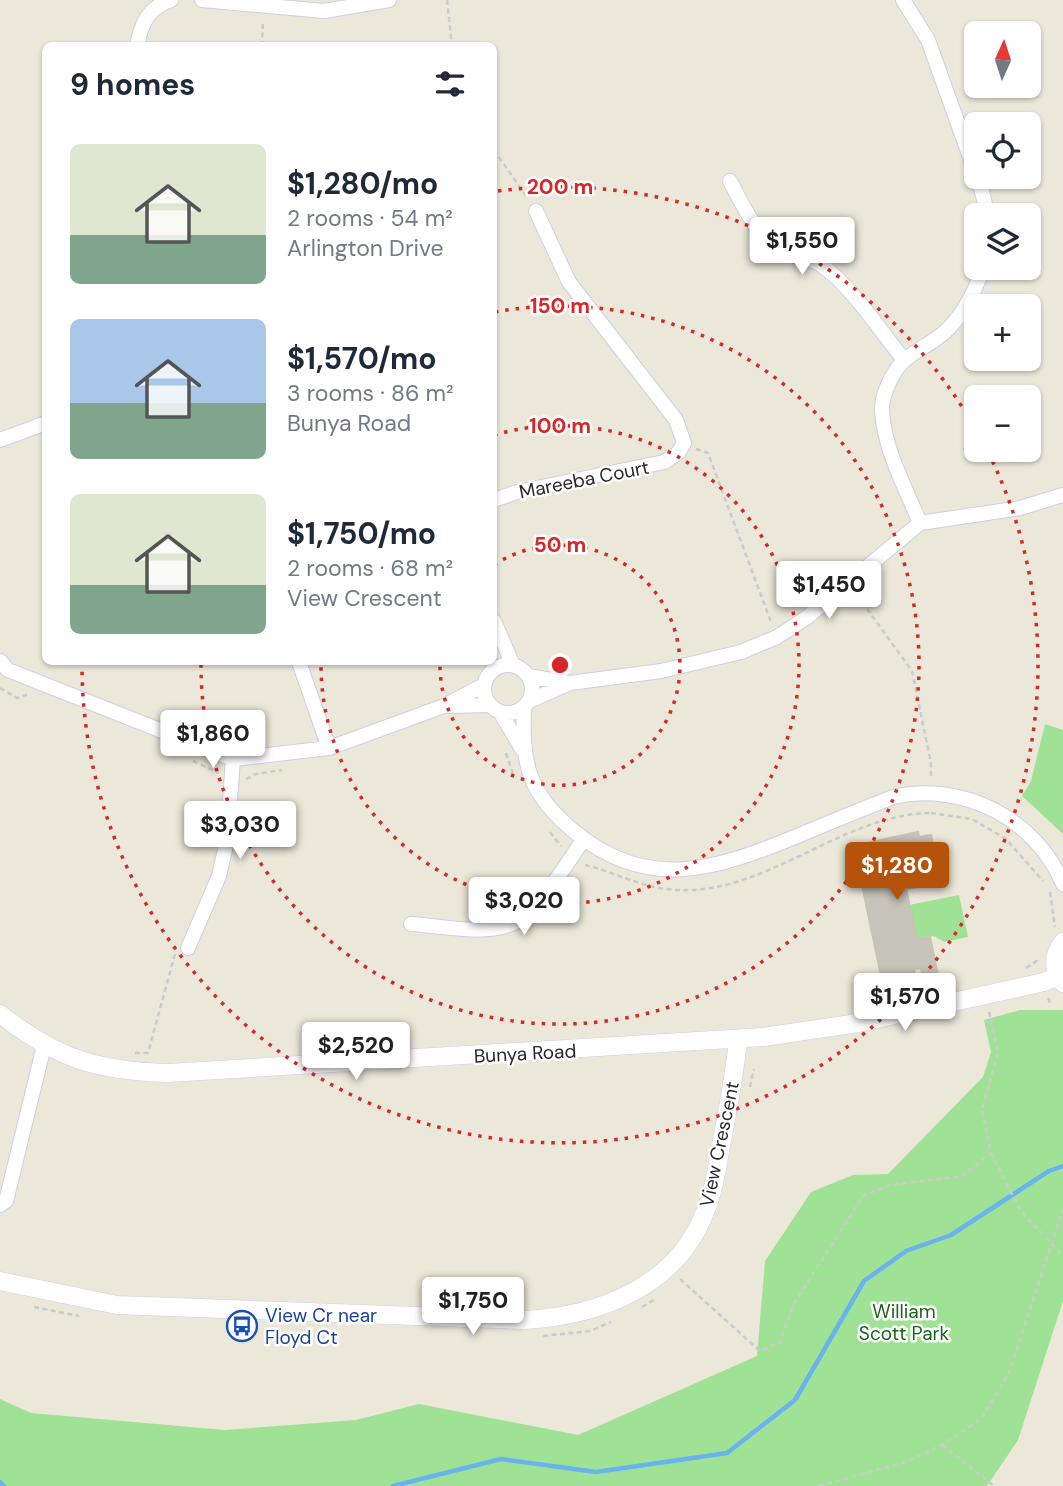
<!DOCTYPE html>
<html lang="en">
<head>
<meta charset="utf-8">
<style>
  :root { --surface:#fff; --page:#f6f6f7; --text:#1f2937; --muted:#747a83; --accent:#b45309 }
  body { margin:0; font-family:"DM Sans",sans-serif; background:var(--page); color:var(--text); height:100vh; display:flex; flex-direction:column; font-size:26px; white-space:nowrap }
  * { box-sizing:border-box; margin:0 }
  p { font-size:23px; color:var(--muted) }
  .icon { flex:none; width:38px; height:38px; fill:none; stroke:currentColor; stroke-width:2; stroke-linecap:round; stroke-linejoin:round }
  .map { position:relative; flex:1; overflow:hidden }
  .side { position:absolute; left:42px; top:42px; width:455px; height:623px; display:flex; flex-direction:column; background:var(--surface); border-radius:10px; box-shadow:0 2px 5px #0004 }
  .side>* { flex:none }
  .needle { width:46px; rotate:3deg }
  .buttons { position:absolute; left:964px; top:21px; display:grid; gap:14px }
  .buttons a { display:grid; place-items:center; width:77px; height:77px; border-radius:10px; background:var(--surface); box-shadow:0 2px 5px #0004; font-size:35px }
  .price { position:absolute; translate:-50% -60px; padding:0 16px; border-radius:7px; background:#fff; color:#222; font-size:23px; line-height:46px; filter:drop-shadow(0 2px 4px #0008) }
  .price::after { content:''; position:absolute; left:50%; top:42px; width:21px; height:16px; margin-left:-10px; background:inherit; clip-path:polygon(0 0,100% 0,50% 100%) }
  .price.current { background:var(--accent); color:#fff }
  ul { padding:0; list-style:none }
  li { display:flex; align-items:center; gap:21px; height:175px; padding:0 28px }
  li span { display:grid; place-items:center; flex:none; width:196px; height:140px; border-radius:10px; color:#555 }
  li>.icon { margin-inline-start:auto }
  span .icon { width:84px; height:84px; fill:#fffc; stroke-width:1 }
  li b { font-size:30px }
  h2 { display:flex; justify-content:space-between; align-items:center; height:84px; padding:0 28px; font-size:30px }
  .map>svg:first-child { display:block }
</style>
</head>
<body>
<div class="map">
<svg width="1063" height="1486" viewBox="0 0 1063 1486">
  <rect width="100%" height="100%" fill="#ebe7d9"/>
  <path fill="#a0e295" d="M1045,724L1063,730V834L1022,796L1031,781Z
    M959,895L968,937L944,942L934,936L917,940L909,905Z
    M1020,1010H1063V1301L1018,1440L987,1486H0V1399L31,1413L225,1430L356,1420L419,1404L578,1435L757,1356L765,1261L811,1192L853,1175L888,1174L983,1077L991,1052L984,1020Z"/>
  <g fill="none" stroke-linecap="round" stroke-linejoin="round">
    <path stroke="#6ab3ef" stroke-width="4.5" d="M0,1482L4,1486
      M393,1486L501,1459L596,1472L727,1453L795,1400L864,1281L906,1251L951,1235L1049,1171L1063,1166"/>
  </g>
  <path fill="#c6c3b9" stroke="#c6c3b3" stroke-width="2" d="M918,832L919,837L931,835L938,871L916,875L918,887L906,889L917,940L930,937L938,975L923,978L921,968L914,969L916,979L898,983L896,973L881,976L855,851L863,850L862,844Z"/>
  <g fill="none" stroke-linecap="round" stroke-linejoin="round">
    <g stroke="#cfcfe1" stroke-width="16">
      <path id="minor" d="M202,0L324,11L389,0
        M903,0L928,40L976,174
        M137,46C141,23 149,7 171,0
        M978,177L988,215
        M730,181C748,215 755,236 791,254C800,259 813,259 821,265C849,283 882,333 904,360
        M0,440L46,423
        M494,500L517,492L664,462L678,453L684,443L676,420L569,282L536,211
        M920,523C906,489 884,449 882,411C881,396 893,369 906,359C920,347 936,342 949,328C966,310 975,291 983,268
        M494,621L513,665
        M0,661L8,670L233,759L329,748L444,706L484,685
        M299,662L329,748
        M484 689a24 24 0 1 1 48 0a24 24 0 1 1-48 0Z
        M528,676L569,683
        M529,701L570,683L661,671L741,652L777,637L806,618L920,523L1020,508L1063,495
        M448,706L489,705
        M524,707C522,766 528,794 576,833C650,892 716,869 795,837C828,823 860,810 893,797C963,781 1036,819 1063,884
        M500,712L522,749
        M411,924C441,926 481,935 509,925C536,917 567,862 584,839
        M188,948L219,876L227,841L233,759
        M0,1205L6,1201L44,1046"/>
    </g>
    <g stroke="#cfcfe1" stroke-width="19">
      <path id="tertiary" d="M1063,983C1053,969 1052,956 1063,942
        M0,1014C56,1058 96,1071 168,1073L763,1037L858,1023L1044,982L1058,976
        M0,1281L117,1305L524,1320C599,1316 676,1287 705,1212C715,1188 718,1161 723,1135C729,1103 735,1072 738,1040"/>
    </g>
    <path stroke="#cbcbcb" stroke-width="2.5" stroke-dasharray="5 3.5" stroke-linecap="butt" d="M447,0L452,46
      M262,46L263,21
      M494,150L528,199
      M696,449L708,453L771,622
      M857,595L912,671L931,763V779
      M0,688L17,698L29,694
      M506,753L514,777
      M193,761L219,773
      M246,779L256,774L282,770
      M931,813L972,819L1006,839L1043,881
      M550,832L561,846
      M585,865C612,871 638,886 667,889C761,901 839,814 931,813
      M1050,892L1055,927
      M1026,968L1038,960
      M890,997L913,990L938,987
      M1048,998L1051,1006
      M989,1012L998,1052L982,1110L991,1153L1020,1210L1063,1256
      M135,1053H148L175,954
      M750,1087L754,1069
      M680,1279L760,1351L780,1342L793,1305L863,1196L890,1185L962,1176L991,1153
      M34,1307L79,1316
      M642,1307L654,1300
      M543,1336L590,1331L611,1322
      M942,1445L994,1486
      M819,1486L906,1462L942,1445L981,1419L1008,1375L1063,1209"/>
    <use href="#minor" stroke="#fff" stroke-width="14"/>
    <use href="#tertiary" stroke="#fff" stroke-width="18"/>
  </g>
  <g fill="none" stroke="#d62828" stroke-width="3.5" stroke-dasharray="3.5 7">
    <path d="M494 565A120 120 0 1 1 440 662"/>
    <path d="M494 435A239 239 0 1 1 321 663"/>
    <path d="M495 312A359 359 0 1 1 201 662"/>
    <path d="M498 191A478 478 0 0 1 976 430M988 452A478 478 0 1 1 82 665"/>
  </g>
  <defs>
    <g id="bus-ring" transform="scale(1.575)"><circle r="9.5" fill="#fff" stroke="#1a4fb4" stroke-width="1.5"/><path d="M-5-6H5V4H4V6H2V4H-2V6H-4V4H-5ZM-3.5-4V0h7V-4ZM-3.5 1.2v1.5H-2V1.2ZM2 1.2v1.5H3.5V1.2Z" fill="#1a4fb4"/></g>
  </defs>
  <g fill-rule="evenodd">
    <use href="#bus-ring" x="242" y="1326"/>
  </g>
  <g text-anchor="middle" stroke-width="5" stroke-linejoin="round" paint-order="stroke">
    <g font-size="19" fill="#282828" stroke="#fff">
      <text transform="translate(584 479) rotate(-11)" y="7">Mareeba Court</text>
      <text transform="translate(525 1053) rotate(-3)" y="7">Bunya Road</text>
      <text transform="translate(719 1144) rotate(-78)" y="7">View Crescent</text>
    </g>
    <g font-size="19" fill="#1a6419" stroke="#fff">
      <text x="904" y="1318">William<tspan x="904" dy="22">Scott Park</tspan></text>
    </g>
    <g font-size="19" fill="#164399" stroke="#fff" text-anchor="start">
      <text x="265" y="1322">View Cr near<tspan x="265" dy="22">Floyd Ct</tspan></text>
    </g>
  </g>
  <circle cx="560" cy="665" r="10" fill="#d62828" stroke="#fff" stroke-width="3.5"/>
  <g font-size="21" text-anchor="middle" font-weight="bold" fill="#d62828" stroke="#fff" stroke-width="5" stroke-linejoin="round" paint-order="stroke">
    <text x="560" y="194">200 m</text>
    <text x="560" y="313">150 m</text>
    <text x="560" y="433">100 m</text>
    <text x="560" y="552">50 m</text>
  </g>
</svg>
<div class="buttons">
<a><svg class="needle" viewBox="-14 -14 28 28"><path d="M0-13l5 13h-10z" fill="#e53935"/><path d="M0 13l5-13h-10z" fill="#747a83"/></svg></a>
<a><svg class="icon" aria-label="locate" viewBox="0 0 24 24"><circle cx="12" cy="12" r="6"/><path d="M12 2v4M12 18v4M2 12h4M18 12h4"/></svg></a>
<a><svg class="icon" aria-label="layers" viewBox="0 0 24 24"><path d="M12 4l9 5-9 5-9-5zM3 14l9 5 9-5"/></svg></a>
<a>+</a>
<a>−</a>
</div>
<b class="price" style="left:802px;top:277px">$1,550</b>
<b class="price" style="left:829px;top:621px">$1,450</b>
<b class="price" style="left:213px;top:770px">$1,860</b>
<b class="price" style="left:240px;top:861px">$3,030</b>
<b class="price current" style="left:897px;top:902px">$1,280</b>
<b class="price" style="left:524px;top:937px">$3,020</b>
<b class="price" style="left:905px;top:1033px">$1,570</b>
<b class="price" style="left:356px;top:1082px">$2,520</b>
<b class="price" style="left:473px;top:1337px">$1,750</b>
<section class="side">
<h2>9 homes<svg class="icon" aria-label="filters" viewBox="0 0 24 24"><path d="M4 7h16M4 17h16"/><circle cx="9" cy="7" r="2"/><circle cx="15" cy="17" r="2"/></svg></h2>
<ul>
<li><span style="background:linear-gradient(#dfe7d0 65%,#7fa58c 0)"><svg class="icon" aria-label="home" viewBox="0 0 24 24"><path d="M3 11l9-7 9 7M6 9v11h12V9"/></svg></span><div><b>$1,280/mo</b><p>2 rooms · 54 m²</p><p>Arlington Drive</p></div></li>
<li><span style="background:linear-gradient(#a9c7e8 60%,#7fa58c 0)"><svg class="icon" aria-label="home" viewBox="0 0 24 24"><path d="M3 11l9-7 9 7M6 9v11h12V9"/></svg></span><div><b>$1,570/mo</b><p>3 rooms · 86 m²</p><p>Bunya Road</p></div></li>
<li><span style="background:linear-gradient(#dfe7d0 65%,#7fa58c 0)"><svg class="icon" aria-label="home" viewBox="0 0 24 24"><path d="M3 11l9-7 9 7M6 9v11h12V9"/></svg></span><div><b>$1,750/mo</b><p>2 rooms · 68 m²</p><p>View Crescent</p></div></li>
</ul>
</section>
</div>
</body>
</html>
